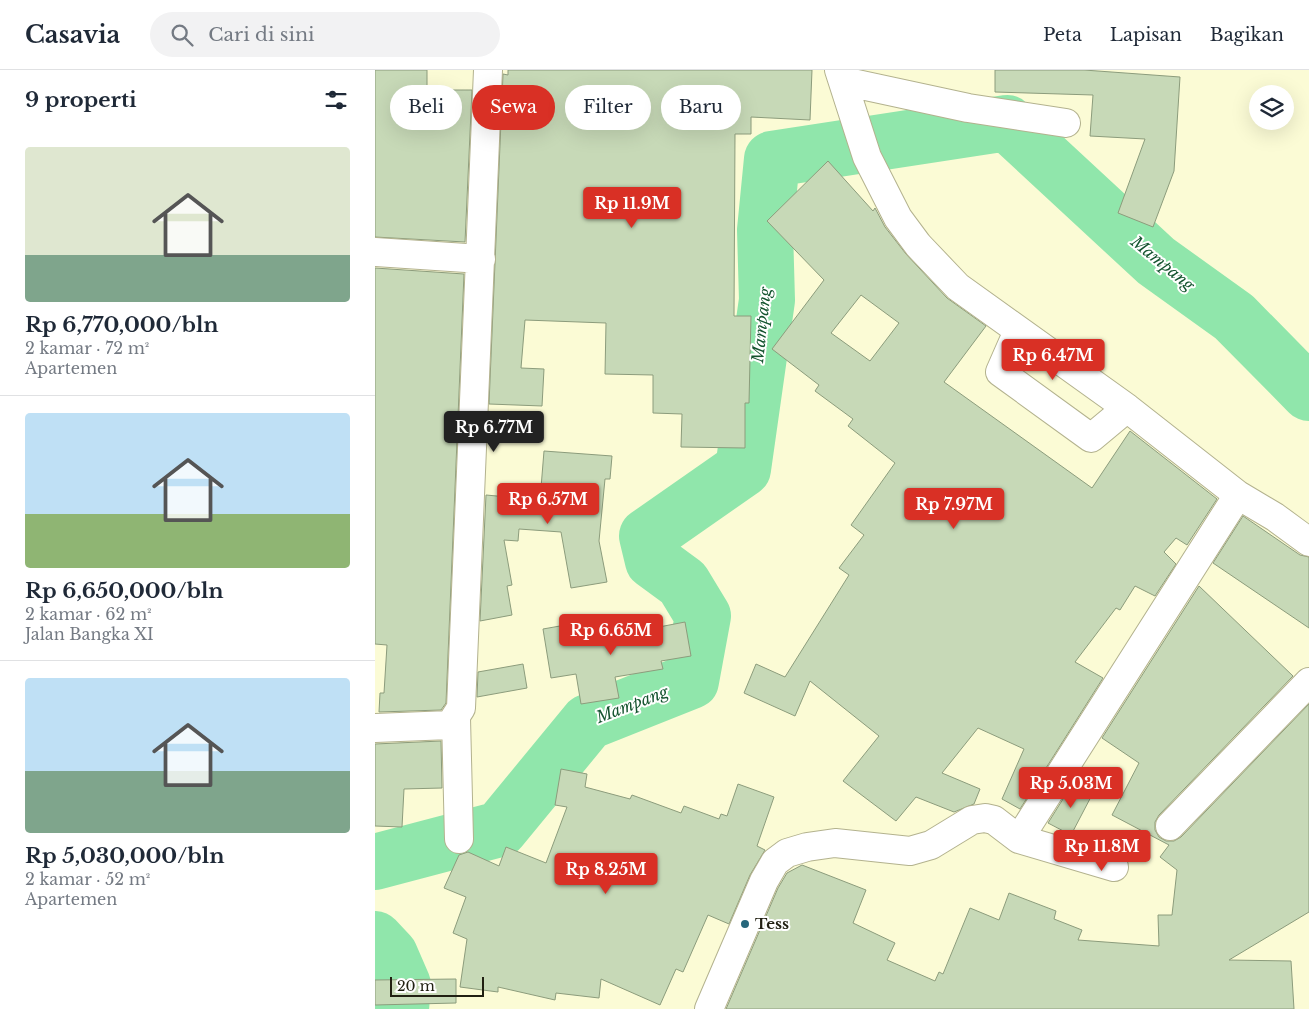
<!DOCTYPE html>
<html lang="id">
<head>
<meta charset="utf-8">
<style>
  :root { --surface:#fff; --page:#f2f2f3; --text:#1f2937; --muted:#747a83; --line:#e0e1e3; --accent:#d93025 }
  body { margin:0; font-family:"Libre Baskerville",serif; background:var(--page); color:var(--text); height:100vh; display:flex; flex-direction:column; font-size:19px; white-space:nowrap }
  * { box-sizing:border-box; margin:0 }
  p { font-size:16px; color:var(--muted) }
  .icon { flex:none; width:28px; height:28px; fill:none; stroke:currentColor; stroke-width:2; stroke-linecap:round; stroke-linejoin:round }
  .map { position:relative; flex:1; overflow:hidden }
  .panel { display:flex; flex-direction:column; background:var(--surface); width:375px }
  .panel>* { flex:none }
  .hud { position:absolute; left:15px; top:15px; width:475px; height:45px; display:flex; gap:10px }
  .fabs { position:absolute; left:874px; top:15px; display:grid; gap:10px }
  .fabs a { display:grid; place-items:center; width:45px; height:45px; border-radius:50%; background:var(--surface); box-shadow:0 5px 20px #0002; font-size:25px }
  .scale { position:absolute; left:15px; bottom:12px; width:94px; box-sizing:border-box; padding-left:5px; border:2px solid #212012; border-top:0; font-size:14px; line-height:18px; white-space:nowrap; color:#212012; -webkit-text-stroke:4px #fff; paint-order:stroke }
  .price { position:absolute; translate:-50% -42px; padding:0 11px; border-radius:5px; background:var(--accent); color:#fff; font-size:16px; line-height:32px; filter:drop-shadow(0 1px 2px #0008) }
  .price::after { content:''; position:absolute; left:50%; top:30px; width:15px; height:11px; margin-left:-8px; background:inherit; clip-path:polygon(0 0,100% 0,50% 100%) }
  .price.on { background:#222; color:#fff }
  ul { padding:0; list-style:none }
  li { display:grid; align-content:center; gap:10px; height:265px; padding:0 25px }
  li+li { border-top:1px solid var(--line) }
  li span { display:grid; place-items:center; height:155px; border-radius:5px; color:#555 }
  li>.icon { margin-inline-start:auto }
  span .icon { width:90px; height:90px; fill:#fffc; stroke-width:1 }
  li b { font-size:21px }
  h2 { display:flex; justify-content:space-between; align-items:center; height:60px; padding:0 25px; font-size:21px }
  .chip { padding:0 18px; border-radius:22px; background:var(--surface); box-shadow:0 5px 20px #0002; font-size:18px; line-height:45px }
  .chip.on { background:var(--accent); color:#fff }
  header { display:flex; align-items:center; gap:30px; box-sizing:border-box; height:70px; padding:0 25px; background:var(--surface); border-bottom:1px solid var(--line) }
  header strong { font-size:24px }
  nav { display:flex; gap:28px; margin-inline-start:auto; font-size:18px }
  .search { width:350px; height:45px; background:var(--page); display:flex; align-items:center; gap:12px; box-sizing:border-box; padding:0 18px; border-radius:28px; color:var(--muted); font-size:19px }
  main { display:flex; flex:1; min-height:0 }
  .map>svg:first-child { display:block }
</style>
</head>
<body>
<header>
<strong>Casavia</strong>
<div class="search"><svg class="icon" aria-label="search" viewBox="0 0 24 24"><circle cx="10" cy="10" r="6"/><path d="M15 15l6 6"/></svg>Cari di sini</div>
<nav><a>Peta</a><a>Lapisan</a><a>Bagikan</a></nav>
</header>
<main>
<section class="panel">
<h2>9 properti<svg class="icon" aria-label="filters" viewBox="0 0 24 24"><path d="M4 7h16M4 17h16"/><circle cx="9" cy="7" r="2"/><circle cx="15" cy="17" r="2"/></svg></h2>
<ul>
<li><span style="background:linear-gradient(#dfe7d0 70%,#7fa58c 0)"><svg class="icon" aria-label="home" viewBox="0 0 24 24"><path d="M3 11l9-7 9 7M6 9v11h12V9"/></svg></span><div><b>Rp 6,770,000/bln</b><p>2 kamar · 72 m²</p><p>Apartemen</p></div></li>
<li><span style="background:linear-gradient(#bfe0f5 65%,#8fb573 0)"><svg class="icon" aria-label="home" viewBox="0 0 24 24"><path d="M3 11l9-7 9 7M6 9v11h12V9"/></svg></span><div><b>Rp 6,650,000/bln</b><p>2 kamar · 62 m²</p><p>Jalan Bangka XI</p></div></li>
<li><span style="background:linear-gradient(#bfe0f5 60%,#7fa58c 0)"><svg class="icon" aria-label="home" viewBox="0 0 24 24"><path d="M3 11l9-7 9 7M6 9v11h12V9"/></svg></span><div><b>Rp 5,030,000/bln</b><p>2 kamar · 52 m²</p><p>Apartemen</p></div></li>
</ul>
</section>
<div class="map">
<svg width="934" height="939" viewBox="0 0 934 939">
  <rect width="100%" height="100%" fill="#fbfbd5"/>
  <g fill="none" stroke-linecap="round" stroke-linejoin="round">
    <path stroke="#90e6ab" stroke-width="56" d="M0,792L125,759L213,652L316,611L328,546L308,513L278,491L272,466L368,399L392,230L390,160L397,89L632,53L781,191L859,247L934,323
      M0,869L15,885L28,915L26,939"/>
  </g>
  <path fill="#c7d9b7" stroke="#8c9c7c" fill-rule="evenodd" d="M0,0H52V20H97L90,172L0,167Z
    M133,0H437L435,50L376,47V64H360L359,246H376L374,333H370V378L306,377L307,344L278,343V305L230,304L231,253L150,250L146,298L169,299L167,336L114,334L128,4L133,5Z
    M620,0H709L805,7L799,101L778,157L743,143L770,69L715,66L718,25L620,22Z
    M453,91L498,141L500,138L510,157L531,184L572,228L611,256L569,312L717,418L755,361L842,429L812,475L801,468L789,482L801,494L780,526L760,516L745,540L741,538L700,592L728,608L645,739L627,729L649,679L603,658L567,703L605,719L599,734L579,742L541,727L521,751L468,711L504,666L435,611L420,646L369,623L381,594L410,607L474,505L464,498L489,465L476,455L520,393L473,356L478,349L440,321L444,315L397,279L449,210L392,151ZM486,225L524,253L495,291L456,263Z
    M0,198L89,204L71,633L66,640L4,642L5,623H9L12,575L0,574Z
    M169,381L237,386L235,409H230L224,471L232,512L196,518L186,462L144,459L143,471L129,470L137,515L132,516L137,545L105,551L111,425L165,430Z
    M868,446L925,485L934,487V558L838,493Z
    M824,516L918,606L784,745L780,752V760L784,767L791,771H799L806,767L934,634V842L854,890L916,891L919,939H351L403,818L412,803L427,795L491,820L478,853L520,873L512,890L560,911L564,902L568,904L595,838L624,850L634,823L681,841L679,849L707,860L703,870L784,876L783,845H797L802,800L785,787L794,775L737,745L764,693L727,668Z
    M213,551L216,570L310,552L316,586L286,591L288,599L240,607L244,628L206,634L201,604L176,608L168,559Z
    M148,594L152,618L102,627L103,602Z
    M66,671L67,718L29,719L27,757L0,756V674Z
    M186,699L212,704L210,717L255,729L257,725L306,743L309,736L344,749L346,744L352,746L363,714L399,727L382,776L390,780L375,805L354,854L333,845L308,902L301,899L285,935L226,909L224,928L181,923L180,930L123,917V922L85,917L92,869L78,863L91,827L69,818L84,785L93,782L124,796L131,777L171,793L192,737L180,735Z
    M698,713L718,723L696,765L673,753Z
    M81,909V933L0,935V910Z"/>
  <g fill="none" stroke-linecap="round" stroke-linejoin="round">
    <g stroke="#b3b28e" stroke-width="30">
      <path id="minor" d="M464,0L492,87L523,148L543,175L583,217L752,338L863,425L900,447L934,472
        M468,11L593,38L691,53
        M0,182L106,189
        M643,261L625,302L716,368L752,338
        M81,648L84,769
        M0,658L75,655L86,638L113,0
        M795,756L934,612
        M644,769L863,425
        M334,939L389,811L400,792L412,783L432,777L460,773L535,781L556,775L597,750L610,748L619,750L644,769L739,797"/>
    </g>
    <use href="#minor" stroke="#fff" stroke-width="28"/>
  </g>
  <circle fill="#26667b" stroke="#fff" stroke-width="2" cx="370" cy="854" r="5"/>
  <g text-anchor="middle" stroke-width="4" stroke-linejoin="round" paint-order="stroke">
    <g font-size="15" font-weight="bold" fill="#212012" stroke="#fff" text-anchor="start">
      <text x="380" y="859">Tess</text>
    </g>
    <g font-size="16" font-style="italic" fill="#14542f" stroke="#fff">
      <text transform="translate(788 193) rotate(39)" y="6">Mampang</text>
      <text transform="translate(386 255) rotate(-84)" y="6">Mampang</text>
      <text transform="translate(257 634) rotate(-21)" y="6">Mampang</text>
    </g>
  </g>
</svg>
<div class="fabs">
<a><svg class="icon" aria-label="layers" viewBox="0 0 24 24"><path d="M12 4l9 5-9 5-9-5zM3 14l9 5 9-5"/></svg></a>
</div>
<div class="scale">20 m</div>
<b class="price" style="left:257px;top:159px">Rp 11.9M</b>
<b class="price" style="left:678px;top:311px">Rp 6.47M</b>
<b class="price on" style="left:119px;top:383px">Rp 6.77M</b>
<b class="price" style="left:173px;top:455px">Rp 6.57M</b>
<b class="price" style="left:579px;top:460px">Rp 7.97M</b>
<b class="price" style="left:236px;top:586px">Rp 6.65M</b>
<b class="price" style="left:696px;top:739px">Rp 5.03M</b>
<b class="price" style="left:727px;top:802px">Rp 11.8M</b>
<b class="price" style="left:231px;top:825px">Rp 8.25M</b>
<div class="hud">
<a class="chip">Beli</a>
<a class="chip on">Sewa</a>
<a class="chip">Filter</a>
<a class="chip">Baru</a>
</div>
</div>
</main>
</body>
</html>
